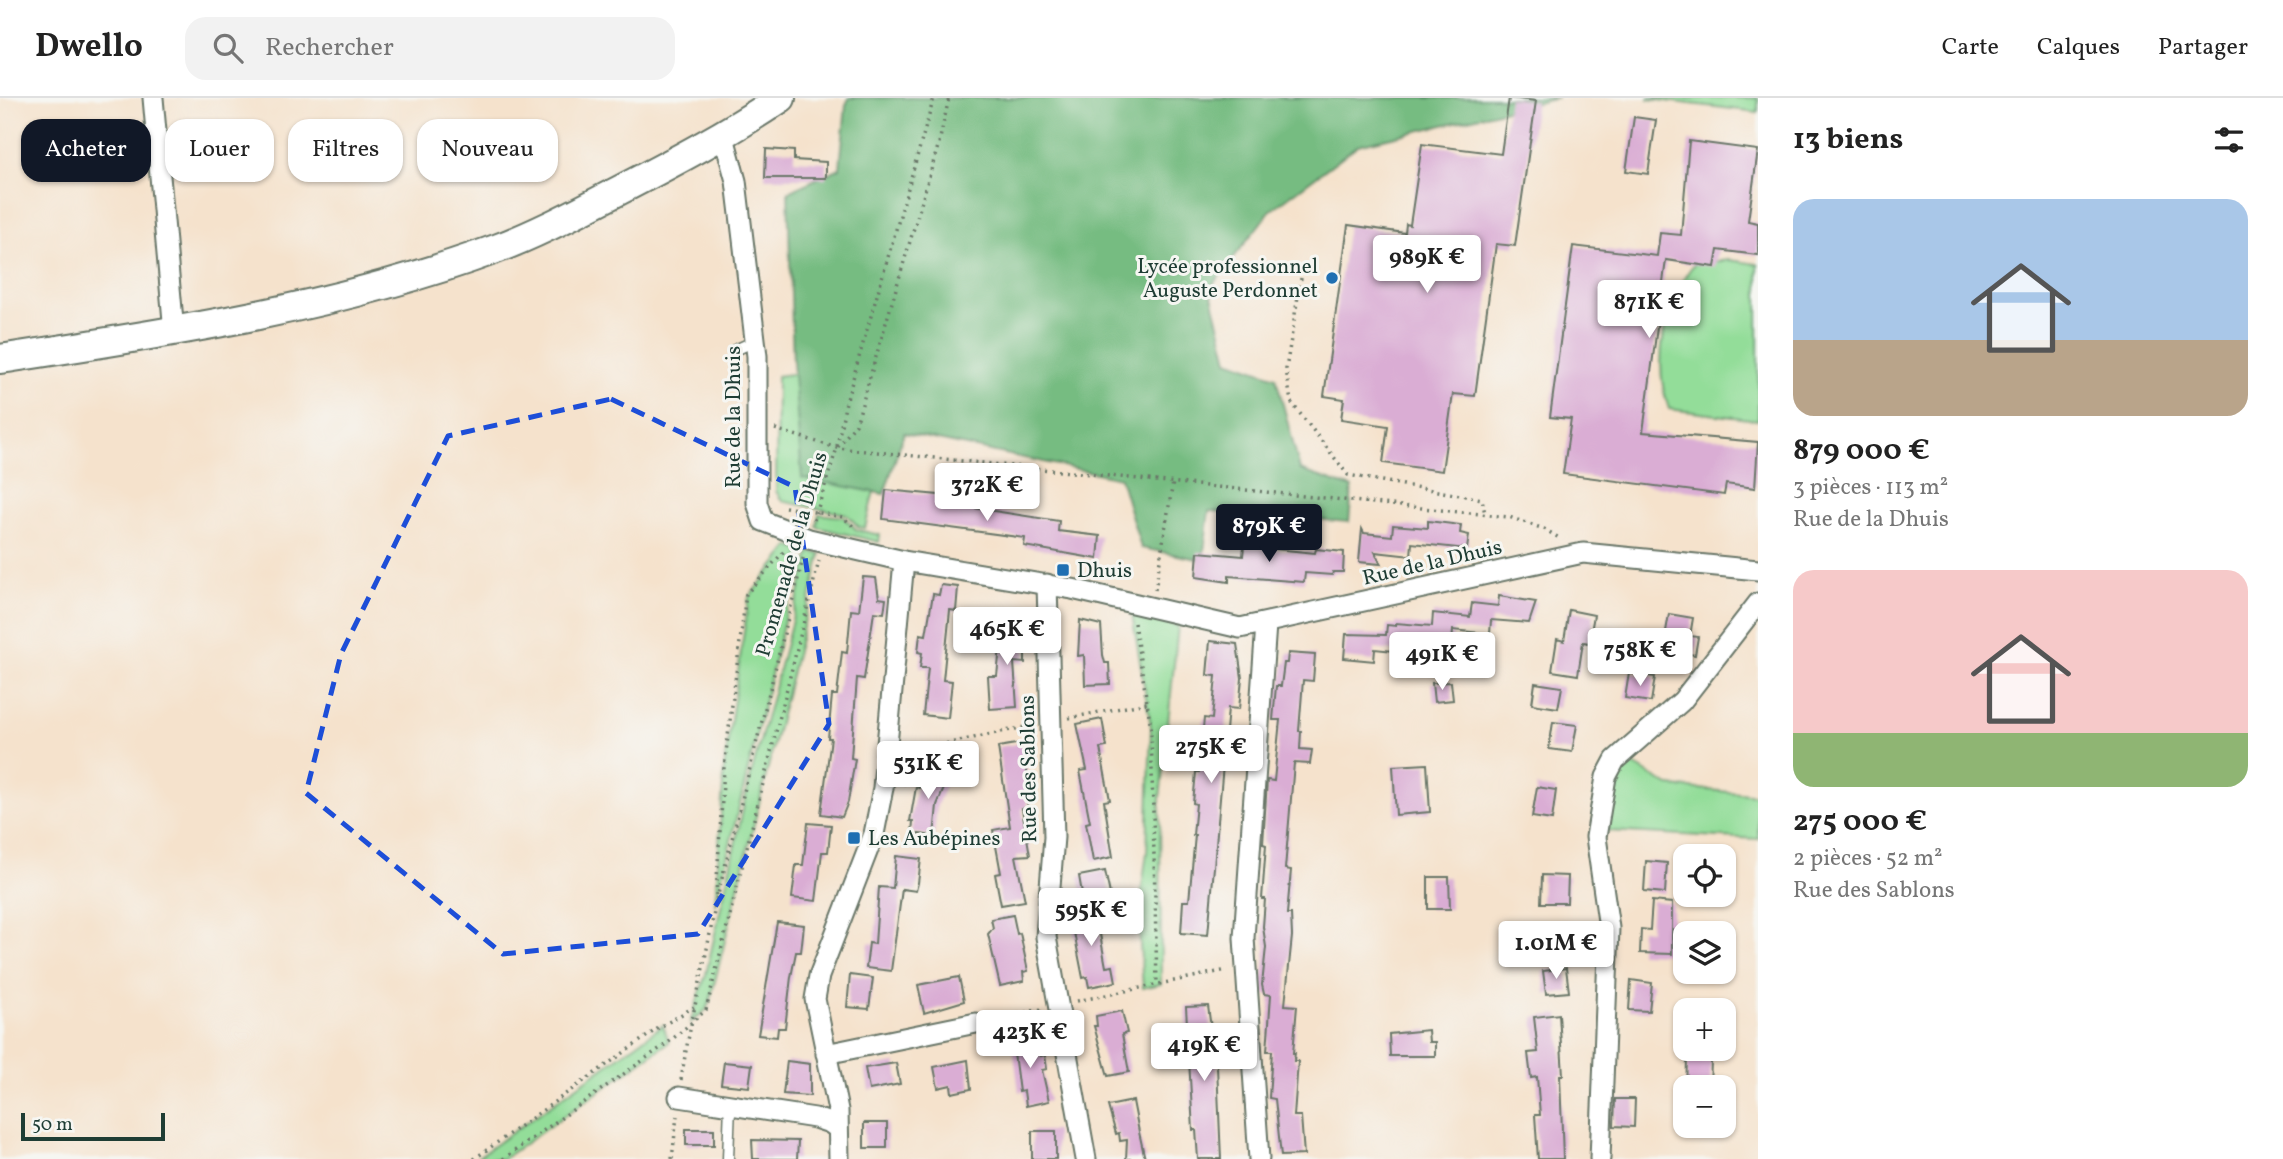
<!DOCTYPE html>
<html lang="fr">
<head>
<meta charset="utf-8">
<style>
  :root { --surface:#fff; --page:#f2f2f2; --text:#222; --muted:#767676; --line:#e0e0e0; --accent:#111827 }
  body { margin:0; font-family:Vollkorn,serif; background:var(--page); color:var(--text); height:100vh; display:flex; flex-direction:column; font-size:26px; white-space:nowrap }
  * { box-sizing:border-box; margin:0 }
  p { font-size:23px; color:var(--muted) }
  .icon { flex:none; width:38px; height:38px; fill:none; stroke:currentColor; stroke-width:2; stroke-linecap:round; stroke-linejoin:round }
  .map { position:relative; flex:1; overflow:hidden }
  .sheet { display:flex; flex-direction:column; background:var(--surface); width:525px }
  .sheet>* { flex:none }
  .guide { position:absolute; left:21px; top:21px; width:665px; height:63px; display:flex; gap:14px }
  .fabs { position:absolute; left:1673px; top:746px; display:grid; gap:14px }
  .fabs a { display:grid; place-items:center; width:63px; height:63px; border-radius:14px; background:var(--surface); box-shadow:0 2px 5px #0004; font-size:35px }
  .scale { position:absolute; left:21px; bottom:18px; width:144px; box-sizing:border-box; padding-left:7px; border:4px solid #1f3d34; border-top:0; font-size:19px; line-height:24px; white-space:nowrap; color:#1f3d34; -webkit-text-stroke:5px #f6f6f2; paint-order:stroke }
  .price { position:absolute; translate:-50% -60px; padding:0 16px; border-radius:7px; background:#fff; color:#222; font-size:23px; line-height:46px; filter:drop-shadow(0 2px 4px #0008) }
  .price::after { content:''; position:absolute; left:50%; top:42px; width:21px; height:16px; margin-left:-10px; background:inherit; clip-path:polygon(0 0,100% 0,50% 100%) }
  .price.active { background:var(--accent); color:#fff }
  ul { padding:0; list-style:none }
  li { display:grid; align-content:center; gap:14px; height:371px; padding:0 35px }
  li span { display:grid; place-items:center; height:217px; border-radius:21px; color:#555 }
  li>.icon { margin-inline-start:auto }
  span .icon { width:126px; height:126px; fill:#fffc; stroke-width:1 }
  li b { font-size:30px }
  h2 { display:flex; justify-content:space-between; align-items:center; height:84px; padding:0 35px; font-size:30px }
  .pill { padding:0 24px; border-radius:21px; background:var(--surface); box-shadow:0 2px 5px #0004; font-size:24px; line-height:63px }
  .pill.active { background:var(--accent); color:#fff }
  header { display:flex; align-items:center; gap:42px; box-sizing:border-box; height:98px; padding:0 35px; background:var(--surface); border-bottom:2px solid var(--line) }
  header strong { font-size:33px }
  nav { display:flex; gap:38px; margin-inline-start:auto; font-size:24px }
  .search { width:490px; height:63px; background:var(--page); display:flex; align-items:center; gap:18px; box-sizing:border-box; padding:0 24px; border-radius:21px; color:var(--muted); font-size:26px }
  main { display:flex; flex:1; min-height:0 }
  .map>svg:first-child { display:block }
</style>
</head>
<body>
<header>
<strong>Dwello</strong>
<div class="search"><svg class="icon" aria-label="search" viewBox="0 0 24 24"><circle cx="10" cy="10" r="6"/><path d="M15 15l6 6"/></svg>Rechercher</div>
<nav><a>Carte</a><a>Calques</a><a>Partager</a></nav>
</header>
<main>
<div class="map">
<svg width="1758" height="1061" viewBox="0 0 1758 1061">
  <rect width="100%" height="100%" fill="#f6f6f2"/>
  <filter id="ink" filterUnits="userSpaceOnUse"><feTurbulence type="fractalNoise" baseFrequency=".0143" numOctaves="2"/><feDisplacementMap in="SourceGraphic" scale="14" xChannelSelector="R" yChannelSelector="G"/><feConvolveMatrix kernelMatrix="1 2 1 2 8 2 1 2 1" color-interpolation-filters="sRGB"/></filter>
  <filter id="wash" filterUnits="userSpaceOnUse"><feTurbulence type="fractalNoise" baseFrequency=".00686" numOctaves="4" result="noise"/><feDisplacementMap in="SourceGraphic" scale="28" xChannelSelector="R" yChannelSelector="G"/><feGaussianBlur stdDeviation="1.57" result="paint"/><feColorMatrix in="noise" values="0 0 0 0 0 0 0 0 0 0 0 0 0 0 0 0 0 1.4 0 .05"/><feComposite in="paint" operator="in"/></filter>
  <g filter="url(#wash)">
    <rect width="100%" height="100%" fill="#f5e2cc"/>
    <path fill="#93dd99" stroke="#598d66" stroke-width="2" d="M1758,0V14L1649,1V0Z
      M1729,162L1758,166V322L1669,311C1652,265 1664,204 1694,166Z
      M822,272L891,323L865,430L859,429L846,416L782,403L776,393L777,278Z
      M819,416L843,419L857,432L880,437L879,444L817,429Z
      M790,448L801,453L715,808L724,670L749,499Z
      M810,454L821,456L710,903L706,912L690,925L706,876L748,689Z
      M1132,516L1178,528L1160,701L1161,886L1143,890L1138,817L1147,754L1151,629Z
      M1627,663L1669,688L1758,697V741L1608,733L1616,688Z
      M663,927L669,944L503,1061H475Z"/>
    <path fill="#76bc81" stroke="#4a7c5a" stroke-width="2" d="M849,0H1558L1358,47L1270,113L1210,190L1228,262L1276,279L1300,372L1352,390L1349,424L1209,413L1203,462L1141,450L1120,380L904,335L884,396L802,380L793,264L788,94L840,70L846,7Z"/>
    <g id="blocks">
      <path fill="#daadd4" d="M1509,0L1536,3L1515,148L1496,146L1475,298L1453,296L1442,373L1383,365L1388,328L1341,321L1344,301L1324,298L1348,127L1405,135L1406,126L1410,127L1422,46L1501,56Z
        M1634,19L1656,22L1648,76L1626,73Z
        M1689,43L1758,52L1748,123L1758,125V157L1718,152L1715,169L1666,162L1643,334L1758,344L1755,390L1726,386L1724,397L1563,376L1571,321L1550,319L1573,148L1657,158L1660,135L1681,137Z
        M766,51L794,53V62L826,64V80H765Z
        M886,392L949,398L948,406L1059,423L1058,433L1100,438L1098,461L1024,448L1025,440L883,421Z
        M1428,423L1461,427L1460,435L1469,437L1467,451L1412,445L1411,458L1375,454L1381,466L1359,464L1362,431L1364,435L1392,438L1393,427L1428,430Z
        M1244,448L1315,455L1316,451L1344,454L1343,474H1333L1332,477L1305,475L1304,484L1229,478V484L1196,479L1198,454L1243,458Z
        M863,479L876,480L879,500L886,501L884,515L874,514L864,581L857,580L851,660L855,661L848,704L842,719L821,716L831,640H828L832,597H837L842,554L847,555L851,512L859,513Z
        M941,487L958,489L956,513L950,512L943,582L952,583L948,620L923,617L928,570H920L922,555L918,554L920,536L926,537L933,496L939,497Z
        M1499,498L1536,504L1529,525L1491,522L1490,536L1453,532L1452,546L1414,542L1413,555L1375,551L1374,563L1344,560L1346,536L1386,537L1387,527L1396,528V525L1432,528L1433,515L1470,519L1472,505L1498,508Z
        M1569,512L1594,517L1589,545L1583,544L1578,577L1552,573L1557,541L1564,543Z
        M1669,516L1693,520L1690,538L1698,539L1695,557L1663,551Z
        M1003,521H1011L1012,530L1025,532V565L1014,564L1017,609L990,611L988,578H997Z
        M1080,522L1101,527L1103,557L1105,565H1109L1110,586L1085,587L1084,557L1078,558Z
        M1210,543L1237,546L1242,580L1239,611L1228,610L1208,837L1181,835L1183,803H1189L1195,737H1193L1196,706L1193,705L1196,674H1199L1204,620L1212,621L1216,578L1207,577Z
        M1288,555L1315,557L1313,583L1303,582L1299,633H1301L1300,651L1312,652L1310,666L1294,665L1285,771L1291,772L1287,816H1291L1292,838L1285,907L1297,908L1293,955H1295L1294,963H1298L1294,1018H1301L1304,1057L1281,1058L1275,1001L1269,1000L1272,953H1267L1271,897L1264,896L1262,887L1266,849L1263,829L1265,801H1262L1266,747L1263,746L1267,682L1274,683L1280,622H1273L1276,588H1281L1284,565H1287Z
        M1629,575L1655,579L1651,604L1625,600Z
        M1451,584L1453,602L1434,604L1432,585Z
        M1535,585L1562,589L1558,610L1532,606Z
        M1102,621L1107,649L1100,650L1110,702L1104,703L1113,759L1093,763L1086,725L1090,724L1080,673L1087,672L1077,626Z
        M1553,624L1577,627L1572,654L1549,651Z
        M1022,645L1031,696L1026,697L1028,709L1022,711L1030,757L1016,758L1025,803L1001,807L995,776L1001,775L993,732L1010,729L998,649Z
        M1427,666L1430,714L1396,717L1393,668Z
        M928,667L950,676L937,707L934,738L912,735L913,723H910L916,689L919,690Z
        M1537,689L1556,692L1552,722L1532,719Z
        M808,725L831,727L828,754H822L816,803L792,800L796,767H803Z
        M896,758L921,761L918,785L916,793L902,791L891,873L866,870L869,845L875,846L879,789L893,790Z
        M1646,763L1667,765L1665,795L1644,793Z
        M1105,773L1110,796L1083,801L1079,778Z
        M1542,777L1568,778L1567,805H1541Z
        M1428,779H1449L1450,811H1428Z
        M1652,803L1672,805V856L1640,855L1641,831L1650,832Z
        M1095,809L1106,869L1113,868L1116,884L1089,889L1087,879L1083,880L1070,814Z
        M1013,817L1017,836L1020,835L1028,873L1023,874L1024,883L1000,888L988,836L993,830L991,821Z
        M777,824L804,827L801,854H796L791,879L785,930H778L777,939L758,937Z
        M1566,870L1569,894L1546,896L1543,873Z
        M850,877L873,880L869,911L847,909Z
        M959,879L964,903L924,915L918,887Z
        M1631,882L1652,885L1649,913L1629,912Z
        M1208,908L1213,945H1216L1221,1061H1198L1196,1032H1193L1186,909Z
        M1122,913L1127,935L1122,936L1129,974L1108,978L1094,928H1097L1096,918Z
        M1559,916L1563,977H1560L1563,1061H1538L1535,1017H1540L1537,979L1531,980L1528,955L1538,954L1534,919Z
        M1428,932L1429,944H1435V958H1390L1389,936Z
        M1034,936L1040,958L1045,957L1047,971L1042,972L1049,1003L1026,1008L1024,993L1019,994L1012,940Z
        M968,962L971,991L952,995L951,987L938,990L934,969Z
        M1687,962L1711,963L1710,989H1686Z
        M787,963L810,966V998L783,996Z
        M724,964L752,967L749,989L721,986Z
        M896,965L900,986L869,992L865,970Z
        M1615,1001H1635L1634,1029L1614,1028Z
        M1133,1003L1139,1034L1145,1061H1126L1127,1042L1120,1043L1119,1035L1116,1036L1108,1008Z
        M864,1025H887V1050H864Z
        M686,1031H714V1047H686Z
        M1032,1033H1056V1061H1032Z
        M752,1042L798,1043L797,1061H753Z"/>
    </g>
  </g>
  <g filter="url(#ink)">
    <use href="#blocks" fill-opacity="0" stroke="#6a7769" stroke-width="2"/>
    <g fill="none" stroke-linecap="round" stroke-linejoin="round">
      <g stroke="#6a7769" stroke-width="13">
        <path id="lane" d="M733,253L755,243
          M728,1061L730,1006"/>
      </g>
      <g stroke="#6a7769" stroke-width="23">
        <path id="street" d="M153,0L174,234
          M724,39L736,83L757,258V405L763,423L809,441L904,463L1072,491L1240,530L1583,455L1758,472
          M1047,486L1054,739L1046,839L1086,1061
          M826,956L976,925
          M679,999L815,1020L830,1025L838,1031
          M839,1061L838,1012L815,901L819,878L874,736L883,690L904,463
          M1259,1061L1244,840L1266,526
          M1600,1061L1609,830L1596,739L1606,679L1615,662L1682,603L1758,505"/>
      </g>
      <g stroke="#6a7769" stroke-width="32">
        <path id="secondary" d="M0,261C168,235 336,210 496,151C539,135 579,113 620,92C676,63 729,35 781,0"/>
      </g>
      <path stroke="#6a7769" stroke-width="3.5" stroke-dasharray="2 5" stroke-linecap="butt" d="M1301,180L1286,271L1291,304L1348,377L1482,401L1485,416
        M775,331L837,350L1509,419L1544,431L1561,441
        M837,348L845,308L934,0
        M785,409L843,419L856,431
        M814,422L837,350L856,326L860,313L939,45L949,0
        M1155,492L1173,384
        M1134,525L1151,629L1157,887
        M1069,620L1147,605
        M906,647L917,652L1034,627
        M903,687L916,652
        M716,797L724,670L746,496L786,451
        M715,808L804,457
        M1077,903L1227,872
        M991,921L1042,911
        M681,982C690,924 705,867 715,808
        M474,1061L660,929L694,909
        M503,1061L669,944L706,912L819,463
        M672,1061L677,1018"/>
      <use href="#lane" stroke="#fff" stroke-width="10"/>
      <use href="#street" stroke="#fff" stroke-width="19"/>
      <use href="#secondary" stroke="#fff" stroke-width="28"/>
    </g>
  </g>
  <path fill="none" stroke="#1d4ed8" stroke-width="5" stroke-dasharray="14 9" stroke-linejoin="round" d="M611,301L795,389L829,626L698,836L503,856L306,695L341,556L448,338Z"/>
  <g fill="#1f6fb2" stroke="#f6f6f2" stroke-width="2.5">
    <circle cx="1332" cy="180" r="7"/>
    <rect x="1056" y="465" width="14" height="14" rx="3.5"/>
    <rect x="847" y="733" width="14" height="14" rx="3.5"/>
  </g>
  <g text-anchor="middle" stroke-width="6" stroke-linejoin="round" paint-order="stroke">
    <g font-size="21" fill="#1f3d34" stroke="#f6f6f2" text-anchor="start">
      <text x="1318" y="175" text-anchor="end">Lycée professionnel<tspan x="1318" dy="24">Auguste Perdonnet</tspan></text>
      <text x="1077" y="479">Dhuis</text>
      <text x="868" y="747">Les Aubépines</text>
    </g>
    <g font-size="21" fill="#1f3d34" stroke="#f6f6f2">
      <text transform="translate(733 319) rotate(-90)" y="7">Rue de la Dhuis</text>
      <text transform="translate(791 456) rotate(-74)" y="7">Promenade de la Dhuis</text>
      <text transform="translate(1432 464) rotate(-13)" y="7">Rue de la Dhuis</text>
      <text transform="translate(1028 671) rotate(-91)" y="7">Rue des Sablons</text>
    </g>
  </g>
</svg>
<div class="fabs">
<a><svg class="icon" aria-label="locate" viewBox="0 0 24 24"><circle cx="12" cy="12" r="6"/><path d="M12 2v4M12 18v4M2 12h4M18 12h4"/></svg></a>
<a><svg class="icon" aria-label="layers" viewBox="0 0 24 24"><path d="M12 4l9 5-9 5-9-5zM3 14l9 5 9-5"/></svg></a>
<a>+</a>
<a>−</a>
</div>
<div class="scale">50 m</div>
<b class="price" style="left:1427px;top:197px">989K €</b>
<b class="price" style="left:1649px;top:242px">871K €</b>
<b class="price" style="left:987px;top:425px">372K €</b>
<b class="price active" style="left:1269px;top:466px">879K €</b>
<b class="price" style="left:1007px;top:569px">465K €</b>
<b class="price" style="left:1640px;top:590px">758K €</b>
<b class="price" style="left:1442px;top:594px">491K €</b>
<b class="price" style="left:1211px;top:687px">275K €</b>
<b class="price" style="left:928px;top:703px">531K €</b>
<b class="price" style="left:1091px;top:850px">595K €</b>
<b class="price" style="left:1556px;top:883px">1.01M €</b>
<b class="price" style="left:1030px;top:972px">423K €</b>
<b class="price" style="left:1204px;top:985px">419K €</b>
<div class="guide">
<a class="pill active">Acheter</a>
<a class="pill">Louer</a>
<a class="pill">Filtres</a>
<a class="pill">Nouveau</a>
</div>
</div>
<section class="sheet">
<h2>13 biens<svg class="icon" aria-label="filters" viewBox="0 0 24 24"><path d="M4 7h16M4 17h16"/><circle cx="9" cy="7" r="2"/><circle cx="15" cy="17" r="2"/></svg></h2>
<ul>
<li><span style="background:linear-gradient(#a9c7e8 65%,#b9a48a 0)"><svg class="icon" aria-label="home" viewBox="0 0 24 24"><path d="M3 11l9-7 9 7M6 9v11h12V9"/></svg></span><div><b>879 000 €</b><p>3 pièces · 113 m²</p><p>Rue de la Dhuis</p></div></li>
<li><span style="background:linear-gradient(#f6c9c9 75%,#8fb573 0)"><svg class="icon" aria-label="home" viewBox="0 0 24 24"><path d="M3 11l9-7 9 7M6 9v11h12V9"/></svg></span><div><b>275 000 €</b><p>2 pièces · 52 m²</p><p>Rue des Sablons</p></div></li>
</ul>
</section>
</main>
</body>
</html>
